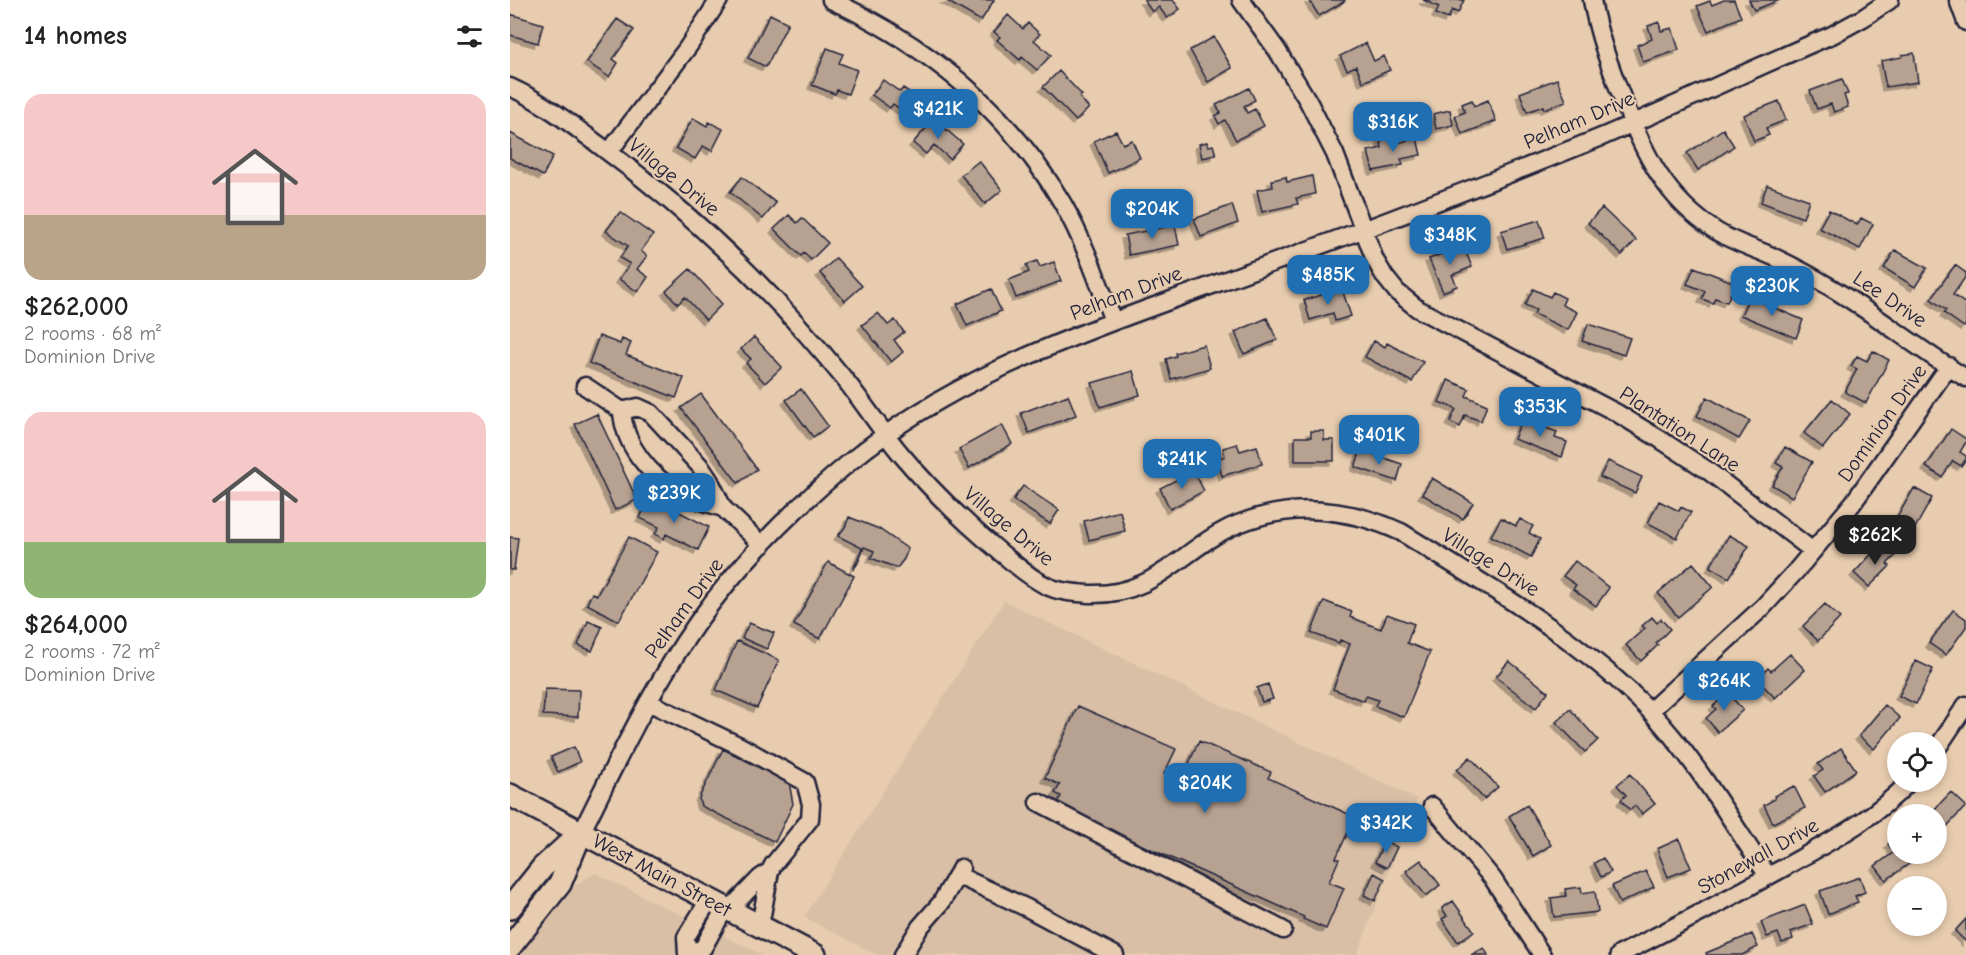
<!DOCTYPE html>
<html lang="en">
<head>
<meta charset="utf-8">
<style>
  :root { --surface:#fff; --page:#f6f6f6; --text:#222; --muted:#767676; --accent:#1f6fb2 }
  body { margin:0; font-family:"Comic Neue",sans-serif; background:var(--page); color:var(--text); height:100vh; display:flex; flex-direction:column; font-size:22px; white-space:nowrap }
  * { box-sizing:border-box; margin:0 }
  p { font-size:20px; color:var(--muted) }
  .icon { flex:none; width:33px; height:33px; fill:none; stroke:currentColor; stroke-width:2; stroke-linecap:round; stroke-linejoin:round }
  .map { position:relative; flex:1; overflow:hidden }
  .drawer { display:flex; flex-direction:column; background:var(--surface); width:510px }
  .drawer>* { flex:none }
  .controls { position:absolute; left:1377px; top:732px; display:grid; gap:12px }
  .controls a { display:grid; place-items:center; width:60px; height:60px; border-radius:50%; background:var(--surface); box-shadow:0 3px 9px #0003; font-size:30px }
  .price { position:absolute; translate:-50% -51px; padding:0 14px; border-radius:12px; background:var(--accent); color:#fff; font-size:20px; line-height:39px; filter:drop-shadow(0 2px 3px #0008) }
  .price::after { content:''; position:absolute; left:50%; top:36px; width:18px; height:14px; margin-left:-9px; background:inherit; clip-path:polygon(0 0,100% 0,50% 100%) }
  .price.selected { background:#222; color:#fff }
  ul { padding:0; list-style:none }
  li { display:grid; align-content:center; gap:12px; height:318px; padding:0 24px }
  li span { display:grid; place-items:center; height:186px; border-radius:18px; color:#555 }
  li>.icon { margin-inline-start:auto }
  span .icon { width:108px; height:108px; fill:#fffc; stroke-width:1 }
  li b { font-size:26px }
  h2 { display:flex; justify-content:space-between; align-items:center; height:72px; padding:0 24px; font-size:26px }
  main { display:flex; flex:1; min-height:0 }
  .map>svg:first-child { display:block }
</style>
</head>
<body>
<main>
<section class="drawer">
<h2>14 homes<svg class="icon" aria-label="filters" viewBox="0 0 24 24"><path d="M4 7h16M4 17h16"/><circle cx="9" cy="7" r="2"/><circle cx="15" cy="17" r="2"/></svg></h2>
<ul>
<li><span style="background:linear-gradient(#f6c9c9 65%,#b9a48a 0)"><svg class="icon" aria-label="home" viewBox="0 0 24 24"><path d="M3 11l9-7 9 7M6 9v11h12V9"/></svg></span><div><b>$262,000</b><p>2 rooms · 68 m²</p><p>Dominion Drive</p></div></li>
<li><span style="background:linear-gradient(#f6c9c9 70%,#8fb573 0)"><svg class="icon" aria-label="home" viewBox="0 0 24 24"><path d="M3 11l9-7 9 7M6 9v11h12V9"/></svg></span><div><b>$264,000</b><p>2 rooms · 72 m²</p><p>Dominion Drive</p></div></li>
</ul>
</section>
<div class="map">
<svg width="1456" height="955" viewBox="0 0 1456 955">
  <defs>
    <filter id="shadow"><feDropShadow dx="-4" dy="4" stdDeviation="0" flood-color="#0004"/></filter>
  </defs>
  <rect width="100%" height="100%" fill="#e8ccaf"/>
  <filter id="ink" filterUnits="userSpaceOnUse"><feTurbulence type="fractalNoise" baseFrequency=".0167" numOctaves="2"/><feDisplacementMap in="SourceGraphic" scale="12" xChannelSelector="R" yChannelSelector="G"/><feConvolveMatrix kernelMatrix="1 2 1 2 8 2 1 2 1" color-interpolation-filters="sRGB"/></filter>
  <g filter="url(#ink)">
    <path fill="#d9bfa6" d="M494,601L907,799L847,955H367L294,917Z
      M85,873L253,955H10L63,887Z"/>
    <path fill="#b7a292" stroke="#22223b" stroke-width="1.5" filter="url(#shadow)" d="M435,0H484L471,21Z
      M634,0H663L670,9L657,18L649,7L642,12Z
      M799,0H834L835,1L809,16Z
      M913,0H954L948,13L942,10L938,19L926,14L929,7Z
      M1214,0H1224L1231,17L1198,31L1187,6L1200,1L1202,5Z
      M1239,0H1270L1244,10Z
      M0,14L33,24L28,43L0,35Z
      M260,14L278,23L256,67L238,58Z
      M498,15L513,29L518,23L530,34L524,40L541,55L527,70L512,57L510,60L487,40L490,37L484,32Z
      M107,19L124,30L103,59L108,63L99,77L77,62Z
      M1149,22L1151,31L1162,28L1169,50L1133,62L1127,45L1142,39L1138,26Z
      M704,37L722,68L698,82L680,50Z
      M856,43L864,61L874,56L880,70L853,82L846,66L837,70L830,56Z
      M317,48L333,54L329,63L347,70L338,94L327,90L325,94L302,85Z
      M1404,53L1408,82L1376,87L1371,61L1392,57V55Z
      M549,71L572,95L569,97L579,108L566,121L533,87Z
      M1047,79L1056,101L1034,109L1033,106L1017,112L1010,93Z
      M1332,79L1338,94L1334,95L1338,107L1324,112L1321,104L1307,109L1300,91Z
      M373,80L390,92L393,88L413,101L402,118L383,104L380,108L362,95Z
      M739,88L745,100L734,106L737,113L745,109L754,126L726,140L715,120L709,124L705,116L711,113L706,105Z
      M962,100L964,106L978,100L986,121L952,134L945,116L955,112L952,104Z
      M1269,101L1276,120L1256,128L1259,135L1244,141L1234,115Z
      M940,110L943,125L926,129L923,114Z
      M183,118L197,126L199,122L213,129L202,151L193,146L185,159L166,148Z
      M424,119L453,144L440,159L424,145L416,154L403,143Z
      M1213,129L1224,146L1188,170L1177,153Z
      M606,131L613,144L622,140L630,158L598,173L584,141Z
      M0,133L43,156L33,176L0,158Z
      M881,136L883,144L907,138L911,155L891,159L893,165L863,171L858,151L872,148L870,139Z
      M697,142L698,146L703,145L706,155L692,158L689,144Z
      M469,161L492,190L475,204L451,175Z
      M802,176L805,194L786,198L788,204L752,212L747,190L763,187L762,180L776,177L777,182Z
      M232,177L266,203L253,219L220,192Z
      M1257,185L1299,200L1293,218L1251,202Z
      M722,205L728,223L691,237L684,219Z
      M1092,208L1126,240L1112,255L1078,223Z
      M1319,210L1347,225L1351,218L1363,224L1350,249L1309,228Z
      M110,212L143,235L131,251L137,256L127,269L138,277L128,292L109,279L120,264L110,258L118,246L96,231Z
      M279,215L287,223L292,218L318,243L301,260L294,253L291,256L264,229Z
      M1029,220L1035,238L997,249L991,231Z
      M665,225L669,245L619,255L615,235Z
      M953,245L962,267L942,275L947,286L933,292L919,259Z
      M1385,250L1417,268L1405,287L1374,268Z
      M326,258L352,286L335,301L310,273Z
      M527,261L530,267L544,262L551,281L506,298L499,280L519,272L516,265Z
      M1445,265L1456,273V276L1443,295L1456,304V324L1454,327L1434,313L1436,310L1421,299Z
      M1184,267L1225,283L1217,302L1205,298L1203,303L1192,299L1195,291L1177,284Z
      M180,269L212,304L196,320L175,297L168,304L156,291Z
      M481,289L491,311L457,326L447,304Z
      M832,289L841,316L825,321L823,313L800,320L794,300Z
      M1023,289L1040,297L1043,292L1055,298L1052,305L1067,312L1058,330L1024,314L1026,310L1015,305Z
      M1239,297L1293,320L1286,338L1231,315Z
      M368,313L378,325L385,320L394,332L384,340L393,352L381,362L352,325Z
      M757,318L767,340L734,354L725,332Z
      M1078,324L1120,338L1114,355L1072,341Z
      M89,336L110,344L112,339L121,343L116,355L174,378L166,398L79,363Z
      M244,337L272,367L255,383L236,363L241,359L231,349Z
      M864,341L875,347L877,343L913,362L902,382L855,357Z
      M694,345L700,368L661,379L656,359L666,356L665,353Z
      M1363,351L1379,360L1356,403L1335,392L1347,369L1341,366L1347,356L1357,361Z
      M623,371L630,395L590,407L582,383Z
      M938,380L959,389L956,396L977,405L971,421L955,415L950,427L940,422L946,409L929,402Z
      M291,389L318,426L303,437L276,400Z
      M191,394L247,469L228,483L171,408Z
      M558,395L566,415L519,433L511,413Z
      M1197,397L1240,421L1229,439L1187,416Z
      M1322,399L1340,414L1313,448L1294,433Z
      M87,414L127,500L105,510L65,424Z
      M1012,419L1047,432L1045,438L1057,442L1052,457L1004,439Z
      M492,425L502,444L459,468L449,449Z
      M1441,429L1456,439V442L1450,452L1456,456V459L1451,466L1443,461L1432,477L1416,467Z
      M801,431H814V440H824V461H785V437H801Z
      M727,444L730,451L747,446L752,464L712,476L707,459L715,456L713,448Z
      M1275,447L1302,462L1282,497L1262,485L1273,467L1266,463Z
      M851,450L892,464L887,481L845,467Z
      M1098,461L1132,477L1125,493L1090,477Z
      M684,471L694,491L660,509L650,488Z
      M922,478L963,503L953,519L912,494Z
      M513,486L549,510L540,524L503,500Z
      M1404,488L1422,498L1400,537L1382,526Z
      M140,497L199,527L188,550L156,534L154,539L145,534L149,527L130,518Z
      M1149,501L1169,511L1171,507L1181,512L1167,538L1138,523Z
      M610,511L615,531L579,540L574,521Z
      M339,517L369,529L398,549L394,559L387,568L361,558L364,551L354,547L348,563L343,570L352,548L328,536L335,527Z
      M991,518L1006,526L1010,519L1023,526L1019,533L1030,539L1021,557L981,536Z
      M1219,535L1239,546L1219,578L1200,567Z
      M0,537L8,538L4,570H0Z
      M119,537L147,552L109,621L77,604L82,593L87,595Z
      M1371,544L1385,556L1377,564L1380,566L1359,587L1344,573Z
      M1065,561L1099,588L1086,606L1063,589L1066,585L1053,576Z
      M318,562L344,576L310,639L284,625Z
      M1183,563L1203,587L1168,617L1148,593Z
      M814,601L842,612L840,617L871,629L877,614L904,624L897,643L920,652L894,717L865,706L868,700L856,696L854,701L823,689L840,644L830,640L829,643L801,633Z
      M1315,604L1330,618L1308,641L1293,626Z
      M1443,610L1456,619V627L1436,655L1419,643Z
      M1142,617L1147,623L1151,619L1160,629L1146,643L1148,645L1131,661L1116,645L1135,628L1132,626Z
      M78,621L92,627L82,651L68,645Z
      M239,623L264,633L257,649L232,638Z
      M227,641L269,660L247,708L206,690Z
      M1280,654L1295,670L1265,698L1247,679L1258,668L1261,671Z
      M999,661L1038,692L1026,708L986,677Z
      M1406,661L1423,669L1406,704L1389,696Z
      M758,684L763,699L752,702L747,688Z
      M35,689L69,690L68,717L33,715Z
      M1218,693L1233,710L1208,732L1196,718L1206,709L1203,706Z
      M1375,705L1390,718L1364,749L1349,736Z
      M568,706L666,749L654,774L671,781L689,741L761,772L758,778L845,817L842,824L852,828L848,836L838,832L826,858L829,859L819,882L834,888L816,929L793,919L794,917L546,807L551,796L545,793L550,785L535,778Z
      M1060,709L1088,740L1075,752L1046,722Z
      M64,747L70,762L48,772L41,757Z
      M1331,748L1346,770L1315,792L1304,776L1313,770L1308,764Z
      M213,749L279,782L283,804L265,842L191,806L189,798Z
      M960,757L988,787L974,799L947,770Z
      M1120,774L1145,804L1132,814L1125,806L1120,810L1111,800L1116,795L1107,785Z
      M1284,786L1295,808L1263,823L1254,805L1265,799L1264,796Z
      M1441,792L1456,806L1426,838V814H1420Z
      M1017,805L1041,845L1023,856L999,816Z
      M1388,837V854H1408L1410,856L1376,880L1365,866L1384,852L1378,844Z
      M1169,839L1181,868L1158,877L1147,849Z
      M875,841L887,847L877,868L865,862Z
      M1093,858L1101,872L1091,877L1084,863Z
      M911,860L930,885L916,896L896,871Z
      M1136,871L1144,887L1110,903L1102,886Z
      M864,873L875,879L865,901L854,895Z
      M1350,877L1355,892L1345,896L1348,902L1318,914L1310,891Z
      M1071,887L1072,893L1085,891L1088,912L1044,917L1041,898L1056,896L1055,889Z
      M943,901L964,931L948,942L932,919L937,916L932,908Z
      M1295,905L1303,924L1281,932L1283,939L1272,943L1268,933L1257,937L1251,922Z
      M1456,919V942L1445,931Z
      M1242,934L1248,947L1232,955H1197L1196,953Z
      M974,948L978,955H961Z"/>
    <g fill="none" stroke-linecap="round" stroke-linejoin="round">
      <g stroke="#22223b" stroke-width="21">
        <path id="minor" d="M321,0C417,45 499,111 553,204C574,241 588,281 603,321
          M731,0L767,50L798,101L825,154L865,260L875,277L887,292L908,309L1107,413L1148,438L1197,470L1303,551
          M1082,0C1088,35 1100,67 1113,100C1135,154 1154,198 1206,231C1223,242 1244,248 1264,257C1283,266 1302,276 1320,287C1367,315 1409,350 1456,378
          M1448,0L1456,22
          M0,87C33,102 61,124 89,145C182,213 264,292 336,381C355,405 371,430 390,453C420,489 454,522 490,552C503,563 519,577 535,585C548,592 564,593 579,594C647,597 672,547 728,524C782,502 839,508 891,532C977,586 1067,636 1139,710C1185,758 1221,821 1258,876
          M99,152L178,47L209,0
          M75,386L112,411C113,429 119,443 130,458C155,491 175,496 213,508L200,481L190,466L141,413L128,407L112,411
          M213,508L252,545
          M138,702L230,746L295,782L301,804L300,819L263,865L260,871L250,926
          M1140,711L1253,607L1286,571L1343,503L1439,366
          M1426,750L1456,705
          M528,802L773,930
          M922,806L983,879L1032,955
          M71,833C107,761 141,689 187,623C230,562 283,509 341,461C433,385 545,342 656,302C726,276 796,251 866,225C941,197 1015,168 1089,138C1167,105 1244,68 1322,35L1353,18L1380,0
          M447,875L517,908L605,955
          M199,900L176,937L177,954L193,948L215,908
          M219,910L250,878L260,871
          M393,955L410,927L431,903L451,868
          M1109,955C1165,927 1220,898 1275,867C1319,842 1364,819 1399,782"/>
      </g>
      <g stroke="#22223b" stroke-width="26">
        <path id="major" d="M0,795L305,955
          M0,908L33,867L66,837
          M0,947L50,884L71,833"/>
      </g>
      <use href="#minor" stroke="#e8ccaf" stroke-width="16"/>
      <use href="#major" stroke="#e8ccaf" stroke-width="21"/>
    </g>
  </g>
  <g text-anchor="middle" stroke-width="4.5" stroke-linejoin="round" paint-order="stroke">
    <g font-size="21" fill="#22223b" stroke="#e8ccaf">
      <text transform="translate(1069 120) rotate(-23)" y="7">Pelham Drive</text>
      <text transform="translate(164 177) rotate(39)" y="7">Village Drive</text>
      <text transform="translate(616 293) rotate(-21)" y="7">Pelham Drive</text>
      <text transform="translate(1380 299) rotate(34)" y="7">Lee Drive</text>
      <text transform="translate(1372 423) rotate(-55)" y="7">Dominion Drive</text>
      <text transform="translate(1170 429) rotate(33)" y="7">Plantation Lane</text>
      <text transform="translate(499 526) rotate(40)" y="7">Village Drive</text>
      <text transform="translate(981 562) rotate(32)" y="7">Village Drive</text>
      <text transform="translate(174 608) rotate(-54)" y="7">Pelham Drive</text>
      <text transform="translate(1248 856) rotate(-29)" y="7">Stonewall Drive</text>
      <text transform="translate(152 875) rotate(28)" y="7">West Main Street</text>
    </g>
  </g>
</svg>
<div class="controls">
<a><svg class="icon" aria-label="locate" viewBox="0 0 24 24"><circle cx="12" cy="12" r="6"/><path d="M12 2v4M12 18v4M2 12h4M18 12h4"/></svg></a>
<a>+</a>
<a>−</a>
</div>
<b class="price" style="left:428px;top:140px">$421K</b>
<b class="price" style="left:883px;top:153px">$316K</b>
<b class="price" style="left:642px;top:240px">$204K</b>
<b class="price" style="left:940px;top:266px">$348K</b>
<b class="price" style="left:818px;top:306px">$485K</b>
<b class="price" style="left:1262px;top:317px">$230K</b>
<b class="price" style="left:1030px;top:438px">$353K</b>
<b class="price" style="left:869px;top:466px">$401K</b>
<b class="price" style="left:672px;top:490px">$241K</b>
<b class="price" style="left:164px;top:524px">$239K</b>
<b class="price selected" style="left:1365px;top:566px">$262K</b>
<b class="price" style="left:1214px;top:712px">$264K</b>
<b class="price" style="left:695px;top:814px">$204K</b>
<b class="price" style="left:876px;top:854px">$342K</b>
</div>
</main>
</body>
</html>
